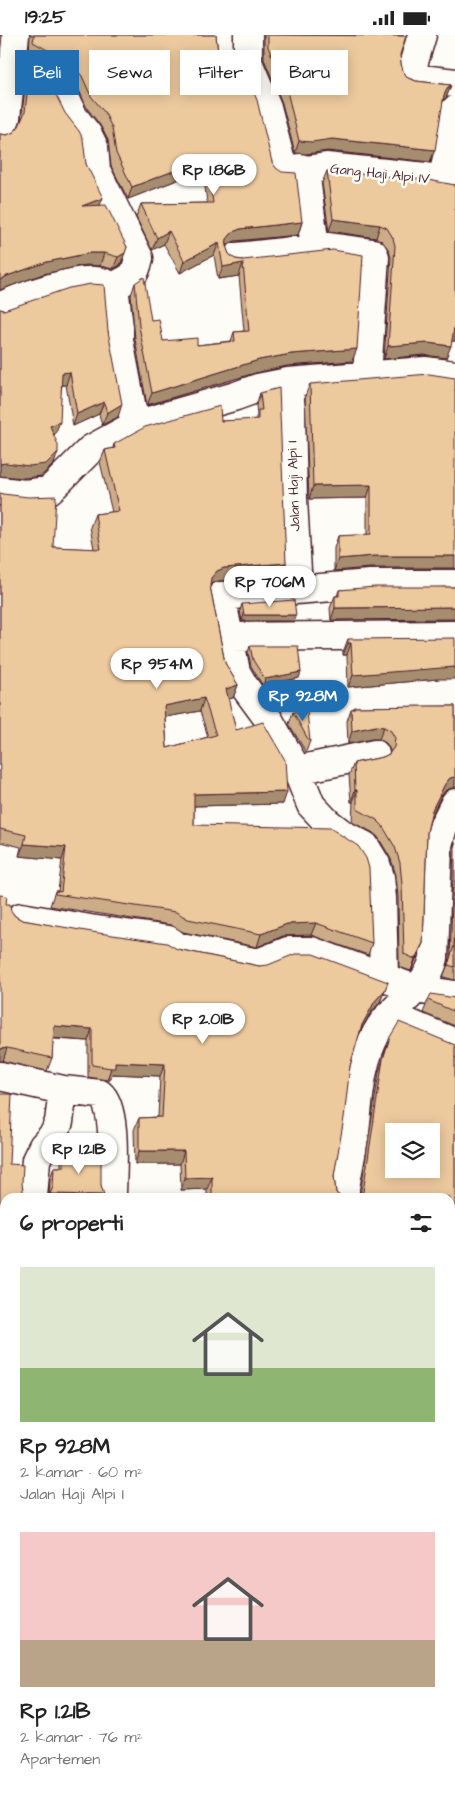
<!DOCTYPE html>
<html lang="id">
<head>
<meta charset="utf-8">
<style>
  :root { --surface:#fff; --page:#f2f2f2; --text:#222; --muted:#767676; --accent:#1f6fb2 }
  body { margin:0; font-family:"Architects Daughter",sans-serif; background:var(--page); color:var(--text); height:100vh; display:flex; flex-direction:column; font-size:19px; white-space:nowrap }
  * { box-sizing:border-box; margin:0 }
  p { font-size:16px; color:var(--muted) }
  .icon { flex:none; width:28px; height:28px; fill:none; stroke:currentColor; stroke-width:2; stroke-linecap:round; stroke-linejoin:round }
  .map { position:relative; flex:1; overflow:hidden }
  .drawer { position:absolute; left:0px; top:1158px; width:455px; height:601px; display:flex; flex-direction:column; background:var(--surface); border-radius:15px 15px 0 0; box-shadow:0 2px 12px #0003 }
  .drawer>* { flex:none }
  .top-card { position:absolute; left:15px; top:15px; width:425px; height:45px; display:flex; gap:10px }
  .controls { position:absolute; left:385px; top:1088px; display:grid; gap:10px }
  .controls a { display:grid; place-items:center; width:55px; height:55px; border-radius:0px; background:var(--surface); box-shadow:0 2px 12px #0003; font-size:25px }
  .price { position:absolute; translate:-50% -42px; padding:0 11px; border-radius:18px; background:#fff; color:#222; font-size:16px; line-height:32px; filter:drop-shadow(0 1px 2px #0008) }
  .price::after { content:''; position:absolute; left:50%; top:30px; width:15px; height:11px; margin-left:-8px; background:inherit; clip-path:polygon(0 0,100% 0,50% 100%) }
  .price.current { background:var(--accent); color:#fff }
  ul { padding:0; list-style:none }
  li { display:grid; align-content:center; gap:10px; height:265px; padding:0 20px }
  li span { display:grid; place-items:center; height:155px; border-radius:0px; color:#555 }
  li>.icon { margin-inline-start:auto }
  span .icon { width:90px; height:90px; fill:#fffc; stroke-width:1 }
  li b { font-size:21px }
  h2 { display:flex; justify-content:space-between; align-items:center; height:60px; padding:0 20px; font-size:21px }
  .pill { padding:0 18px; border-radius:0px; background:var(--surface); box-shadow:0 2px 12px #0003; font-size:18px; line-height:45px }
  .pill.current { background:var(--accent); color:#fff }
  .status { display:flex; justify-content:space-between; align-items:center; height:35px; padding:0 25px; background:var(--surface); direction:ltr }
  .status svg { height:14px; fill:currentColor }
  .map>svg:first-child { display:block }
</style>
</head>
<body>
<div class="status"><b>19:25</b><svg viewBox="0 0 49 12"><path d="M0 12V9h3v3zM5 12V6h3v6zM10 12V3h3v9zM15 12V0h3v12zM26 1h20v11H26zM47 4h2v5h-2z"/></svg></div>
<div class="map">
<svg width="455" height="1758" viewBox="0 0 455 1758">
  <rect width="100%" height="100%" fill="#fdfcf7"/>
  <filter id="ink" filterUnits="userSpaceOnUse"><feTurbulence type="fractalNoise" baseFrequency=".02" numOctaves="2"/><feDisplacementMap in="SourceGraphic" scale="10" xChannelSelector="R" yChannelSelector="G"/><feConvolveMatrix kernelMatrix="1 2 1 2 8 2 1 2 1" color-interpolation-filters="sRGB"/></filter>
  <g filter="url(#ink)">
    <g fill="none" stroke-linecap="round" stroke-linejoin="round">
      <g stroke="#4a1f2b" stroke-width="31">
        <path id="minor" d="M248,0V27L267,72L283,135L301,133L305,135L315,213
          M422,0L411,37L413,43L455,48
          M12,28L59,54L65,62L73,81L88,100L94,112L96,135L139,223C134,245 131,241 114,252L119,292V305L135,390
          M0,97L6,83L15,0
          M305,135L326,132L426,142L455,147
          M443,145L455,75
          M237,222L329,212L373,218L375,222L367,340
          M0,272C20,261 73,244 95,246C102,246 108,249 114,252
          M288,347L291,375L293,464L298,554
          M0,456L25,459L48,456L55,450L91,414L135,390L236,361L258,353L288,347L425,336L455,340
          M229,602L455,600
          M297,735L375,719
          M21,882L90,894L169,905L176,911L258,928L288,916H311L415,954L455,960
          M384,942L382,863L380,842L376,829L365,811L344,800L327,787L311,770L297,735L269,685L244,651L236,637L221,561L370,549H455
          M389,980L455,1008
          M0,1041L63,1055L100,1059C118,1074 112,1139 112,1162
          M33,1162L36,1125L43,1111L54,1099L59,1087L63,1055
          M345,1162V1153C348,1135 352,1116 355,1097C359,1064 360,1027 377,997C392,969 427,955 434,923L438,810L443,792L455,768
          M0,1303H5
          M0,1674H5
          M138,1758L139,1754"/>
      </g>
      <use href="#minor" stroke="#fdfcf7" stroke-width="28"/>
    </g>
    <path fill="#ccad88" stroke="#4a1f2b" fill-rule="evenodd" d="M30,0H216L219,27L272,127L302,187L298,200L235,206L228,209L226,212L229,219L235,224L243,225L352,326L287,331L255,338L147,370L135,304L131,260L135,248L151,285L163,306L197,310L231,306L234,297L244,296L239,241L218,244L214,220L180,238L164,209L152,215L136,182L141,169L207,168L203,135L128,164L111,131L108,105L100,90L87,73L78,53L67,40L29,19Z
      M264,0H404L400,20L401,29L403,36L408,43L416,46L451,50L446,63L443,65L430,127L328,116L307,119L295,118L282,68L264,24Z
      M29,41L86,129L100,170L127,212L120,230L113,234L100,231L85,230L43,239L0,255V99L7,100L14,97L19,91L21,86L25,53Z
      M327,136L455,150V306H451L446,323L424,320L384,324L391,223L389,215L382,206L376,203L329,196L322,148Z
      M0,274L108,296L118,382L102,390L99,379L73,391L66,350H62L55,399L54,400V429L41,441L25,443L0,441Z
      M310,349L455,533H370L334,536V513L338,501L367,500V463L309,464L305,361Z
      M260,358L286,528L282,540L219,546L212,548L210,551L225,628L238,650L233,663L228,664L236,695L283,769L194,771V790L372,908L368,920L311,900L283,901L257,912L183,897L171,890L50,871L55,856H58L62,825L19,821L21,812L0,807V458L53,512L94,514L90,492L95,479L112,477L100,427L105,415L113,413L114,409L221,386L255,385L257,380L256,370ZM200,676L208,702L167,713L165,682Z
      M455,552V584L331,585L330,573L335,561H337L339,555Z
      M242,569L293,586H242L240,575Z
      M348,604L438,644L348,652L347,620H343V617Z
      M250,611L301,637L299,643L263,651L251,631L248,617Z
      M455,671V753L446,755L441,761L431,782L427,797L423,908L418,920L411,936L399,932L398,862L396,840L391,824L378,802L372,797L352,787L353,767H351L349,740L354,728L383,722L389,719L390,715L386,708L379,704H372L348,709L347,686L351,674H354V672Z
      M293,677L310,706L306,717L289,689Z
      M455,807V945L443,942L450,924L454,812Z
      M6,869L15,881L22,885L177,914L259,931L388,947L380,967L370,979L359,998L350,1031L334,1141L336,1158L341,1162H207V1154L181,1155L180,1129H135L134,1095L139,1083L158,1082L160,1041L112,1039L110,1045H107L88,1042V1006L53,1004L52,1023L47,1036L3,1026Z
      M455,963V991L423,978L428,965Z
      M390,1002L455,1010V1543L450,1544V1162L360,1160L379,1037Z
      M65,1116L101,1150L103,1162H49L50,1144L54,1132H61V1128Z
      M269,1754H450L455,1758H270Z"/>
    <path fill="#a68d6f" stroke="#4a1f2b" d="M451,50L446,63L443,65L440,72L447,53Z
      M332,104L435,115L430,127L328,116L307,119L295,118L299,106Z
      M207,123L203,135L128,164L132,152Z
      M103,163L98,175L82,171Z
      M333,184L380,190L376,203L329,196Z
      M302,187L298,200L235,206L228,209L223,216L227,204L233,197L240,194Z
      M169,196L164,209L152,215L157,203Z
      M219,208L214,220L180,238L184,226Z
      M90,218H104L100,231L85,230L43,239L0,255V245L7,241L47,227Z
      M125,218L120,230L113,234L118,222Z
      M243,228L239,241L218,244L223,232Z
      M454,293L455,294V306H449Z
      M428,308L451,311L446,323L424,320L384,324L388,311Z
      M357,314L352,326L287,331L255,338L147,370L152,358L259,325L291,319Z
      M70,337L66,350H58L62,338Z
      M104,367L99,379L73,391L77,379Z
      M122,369L118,382L102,390L107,378Z
      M60,387L55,399L46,403L50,391Z
      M58,417L54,429L41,441L25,443L0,441V429Z
      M371,450L367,463L309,464L313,451Z
      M374,521H455V533H370L334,536L338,524Z
      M286,528L282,540L219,546L212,548L207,555L211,543L217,536L224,533Z
      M455,572V584L331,585L335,573Z
      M244,580H296L293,586H242Z
      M348,608H351L347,620H343Z
      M442,632H455V644H438L348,652L353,640Z
      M301,637L299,643L263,651L265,644Z
      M238,650L233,663L221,666L226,654Z
      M204,663L200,676L160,683L164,671Z
      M376,691L384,692L379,704H372L348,709L352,696Z
      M455,742V752L446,755L441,761L428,788L432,775L445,749L450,743Z
      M355,755H357L353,767H351Z
      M287,757L283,769L190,771L194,759Z
      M24,809L66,812L62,825L19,821Z
      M316,888L311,900L283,901L257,912L261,899L287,889Z
      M423,908L418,920L411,936L415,924Z
      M385,955L380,967L370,979L357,1002L362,990L375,966Z
      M54,991L92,994L88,1006L50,1003Z
      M7,1013L3,1026H0V1014Z
      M115,1027L165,1029L160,1041L112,1039L110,1045H107L111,1033Z
      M139,1116H184L180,1129H135Z
      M212,1142L207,1154L181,1155L185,1143Z
      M50,1159L104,1160L103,1162H49Z
      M450,1532H455V1543L450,1544Z
      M0,1609H5V1622H0Z
      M89,1754H123L122,1758H87Z"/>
    <path fill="#edc99e" stroke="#4a1f2b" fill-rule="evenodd" d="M0,0H2L0,23Z
      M34,0H216L219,27L240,26L257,65L272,127L276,133L282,137L296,138L302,187L240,194L233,197L227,204L226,211L229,219L235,224L243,225L333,215L363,220L357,314L291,319L259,325L152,358L139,291L135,248L144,242L151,285L159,284L163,306L197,303V310L235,306L234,297L249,296L243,228L223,232L219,208L184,226L169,196L157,203L141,169L213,168L207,123L132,152L116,118L112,93L105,78L91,61L82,41L71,28L33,7Z
      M268,0L406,1L400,20L401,29L403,36L408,43L416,46L451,50L447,53L444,60L435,115L332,104L312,107L299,106L287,56L268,12Z
      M29,41L53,54L65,78L79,96L83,104L86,129L103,163L82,171L106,170L127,212L125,218L118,222L104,218H90L47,227L7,241L0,245V99L7,100L14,97L19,91L25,77Z
      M327,136L428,145L455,150V294L454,293L451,311L428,308L388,311L395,211L393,203L387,193L380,190L333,184Z
      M91,249L104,250L108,296L122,369L107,378L104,367L77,379L70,337L62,338L60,387L50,391L58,410V417L46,429L29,431L6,428L0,429V274L4,275L69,253Z
      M429,339L455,343V521H374L338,524V501L371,499V450L313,451L310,349Z
      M279,353L286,528L224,533L217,536L211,543L210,551L225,628L238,650L226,654L236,695L263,687L285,725L287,757L194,759V790L330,793L358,811L366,823L369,833L372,908L316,888L287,889L261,899L188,884L176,877L55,859V856L61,857L66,812L24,809L26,800L0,794V458L3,459L28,462L56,461L53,512L101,514L95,479L119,476L105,415L115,413L114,409L145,392L220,371L221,386L258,384V375H262L260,358ZM204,663L216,700L167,713L164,671Z
      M375,552H455V572L335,573V561H339V555Z
      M294,565L296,580H244L242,569Z
      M455,603V632L353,640L351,608H348V604Z
      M250,611H298L301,637L265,644L253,625Z
      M427,671H455V742L450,743L445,749L432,775L427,797L423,908L415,924L404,919L402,849L400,828L395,812L382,790L377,785L357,774V755H355L354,728L383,722L389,719L394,712L395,703L391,696L384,692L376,691L352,696L351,674H354V672Z
      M293,677H307L310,706H309Z
      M0,860L7,861L6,869H10L11,876L15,881L22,885L92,897L167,908L177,914L259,931L268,930L295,919H313L388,947L385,955L375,966L362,990L350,1031L344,1083L334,1141L336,1158L341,1162H212V1142L185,1143L184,1116H139V1083L162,1082L165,1029L115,1027V1033H111L92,1030V994L54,991L52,1023L7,1013L0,1014Z
      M455,885V932L448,930L454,911Z
      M431,959L455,963V977L428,965Z
      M399,987L455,1010V1532H450V1162H358L363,1157L383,1024L390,1002ZM394,1096H431V1134H394Z
      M0,1059H12L9,1129L23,1130L22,1148L23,1156L29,1162H5V1215L2,1262H0Z
      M65,1116L101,1117V1150L104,1160L50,1159L53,1152L54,1132H64Z
      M0,1334H5V1609H0Z
      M455,1656V1758H276V1754H450V1657Z
      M0,1676L5,1677V1754H89V1758H0Z
      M218,1754H229L230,1758H186Z"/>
  </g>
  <g text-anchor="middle" stroke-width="5" stroke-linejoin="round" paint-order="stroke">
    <g font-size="14" fill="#4a1f2b" stroke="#fdfcf7">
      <text transform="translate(380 138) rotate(6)" y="5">Gang Haji Alpi IV</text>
      <text transform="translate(293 451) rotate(-92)" y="5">Jalan Haji Alpi I</text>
    </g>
  </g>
</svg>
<div class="controls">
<a><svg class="icon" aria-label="layers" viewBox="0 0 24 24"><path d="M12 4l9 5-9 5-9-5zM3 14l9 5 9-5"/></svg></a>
</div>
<b class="price" style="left:214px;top:161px">Rp 1.86B</b>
<b class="price" style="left:270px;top:573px">Rp 706M</b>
<b class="price" style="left:157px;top:655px">Rp 954M</b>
<b class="price current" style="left:303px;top:687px">Rp 928M</b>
<b class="price" style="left:203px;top:1010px">Rp 2.01B</b>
<b class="price" style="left:79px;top:1140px">Rp 1.21B</b>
<div class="top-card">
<a class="pill current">Beli</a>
<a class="pill">Sewa</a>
<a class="pill">Filter</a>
<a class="pill">Baru</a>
</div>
<section class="drawer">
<h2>6 properti<svg class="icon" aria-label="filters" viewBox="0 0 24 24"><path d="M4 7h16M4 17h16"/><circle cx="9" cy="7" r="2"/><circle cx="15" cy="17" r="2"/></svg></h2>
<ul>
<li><span style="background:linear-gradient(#dfe7d0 65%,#8fb573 0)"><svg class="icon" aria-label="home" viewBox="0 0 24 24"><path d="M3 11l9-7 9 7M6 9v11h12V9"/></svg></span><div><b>Rp 928M</b><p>2 kamar · 60 m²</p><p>Jalan Haji Alpi I</p></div></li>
<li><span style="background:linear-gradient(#f6c9c9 70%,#b9a48a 0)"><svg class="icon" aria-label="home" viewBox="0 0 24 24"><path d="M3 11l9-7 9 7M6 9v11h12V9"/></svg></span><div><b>Rp 1.21B</b><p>2 kamar · 76 m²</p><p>Apartemen</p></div></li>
</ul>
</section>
</div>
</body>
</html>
